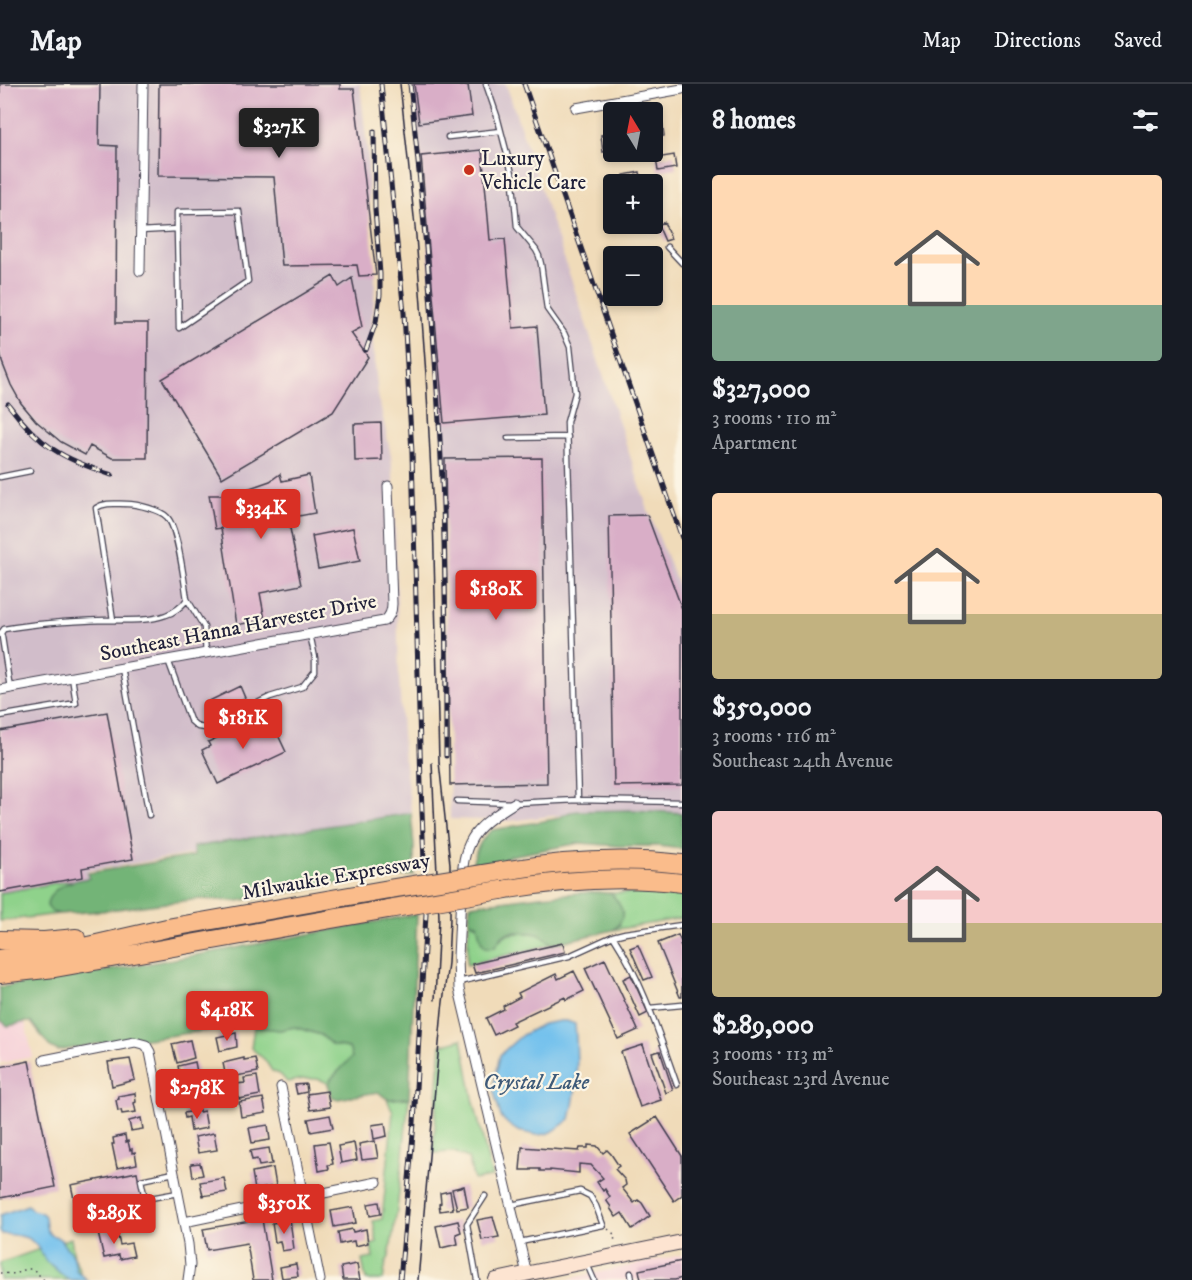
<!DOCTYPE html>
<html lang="en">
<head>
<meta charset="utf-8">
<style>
  :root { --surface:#171b24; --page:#242831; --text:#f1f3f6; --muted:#9ea1a6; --line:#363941; --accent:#d93025 }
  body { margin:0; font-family:"IM FELL DW Pica",serif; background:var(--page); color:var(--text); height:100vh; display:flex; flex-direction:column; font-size:22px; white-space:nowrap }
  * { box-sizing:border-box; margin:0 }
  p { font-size:20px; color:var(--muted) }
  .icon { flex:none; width:33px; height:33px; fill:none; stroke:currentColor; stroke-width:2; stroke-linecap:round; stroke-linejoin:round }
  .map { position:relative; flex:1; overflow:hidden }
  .sheet { display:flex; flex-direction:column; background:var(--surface); width:510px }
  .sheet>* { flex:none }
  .needle { width:39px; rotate:350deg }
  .tools { position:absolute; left:603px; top:18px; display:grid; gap:12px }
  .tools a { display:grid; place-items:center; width:60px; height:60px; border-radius:6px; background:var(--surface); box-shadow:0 3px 9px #0003; font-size:30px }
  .price { position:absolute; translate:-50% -51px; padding:0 14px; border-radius:6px; background:var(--accent); color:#fff; font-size:20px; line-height:39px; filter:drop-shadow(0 2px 3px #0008) }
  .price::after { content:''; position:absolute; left:50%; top:36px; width:18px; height:14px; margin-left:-9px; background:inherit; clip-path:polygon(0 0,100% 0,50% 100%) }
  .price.current { background:#222; color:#fff }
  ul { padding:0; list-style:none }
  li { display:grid; align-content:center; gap:12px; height:318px; padding:0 30px }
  li span { display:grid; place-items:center; height:186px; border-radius:6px; color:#555 }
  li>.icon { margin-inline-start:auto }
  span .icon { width:108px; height:108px; fill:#fffc; stroke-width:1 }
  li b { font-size:26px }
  h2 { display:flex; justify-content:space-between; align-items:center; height:72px; padding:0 30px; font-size:26px }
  header { display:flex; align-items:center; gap:36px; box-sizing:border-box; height:84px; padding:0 30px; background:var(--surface); border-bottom:2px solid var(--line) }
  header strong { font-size:28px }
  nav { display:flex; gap:33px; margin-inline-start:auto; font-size:21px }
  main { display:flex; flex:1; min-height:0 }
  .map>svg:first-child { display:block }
</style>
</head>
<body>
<header>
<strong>Map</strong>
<nav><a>Map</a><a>Directions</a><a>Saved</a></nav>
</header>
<main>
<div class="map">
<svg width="682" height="1196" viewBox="0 0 682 1196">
  <rect width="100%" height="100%" fill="#fcf5e5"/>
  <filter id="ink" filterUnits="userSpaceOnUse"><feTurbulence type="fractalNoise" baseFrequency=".0167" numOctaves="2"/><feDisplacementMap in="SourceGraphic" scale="12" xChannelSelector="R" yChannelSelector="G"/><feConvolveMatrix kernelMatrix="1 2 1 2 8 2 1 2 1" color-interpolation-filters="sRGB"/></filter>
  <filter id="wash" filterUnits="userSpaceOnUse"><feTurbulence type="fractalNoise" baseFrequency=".008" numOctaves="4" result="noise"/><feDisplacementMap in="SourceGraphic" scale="24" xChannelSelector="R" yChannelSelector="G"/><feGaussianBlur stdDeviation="1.35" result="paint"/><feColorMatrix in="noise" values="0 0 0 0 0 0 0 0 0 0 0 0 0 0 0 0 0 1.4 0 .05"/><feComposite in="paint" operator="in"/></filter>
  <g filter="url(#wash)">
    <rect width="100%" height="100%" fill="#f0dbb9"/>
    <path fill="#f6cfd8" d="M24,934L33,973L0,979V935Z
      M682,1171V1196H566L590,1190Z"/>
    <path fill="#d1bdca" d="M0,0H360L368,73L369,133L375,194L374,216L371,241L378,311L391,371L394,401L399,593L403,667L412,734L87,787L88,796L0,812Z
      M413,0H506L648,426L682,511V731L577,729L510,737L450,735L444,376L442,340L421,71Z"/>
    <path fill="#8fd28b" stroke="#587a63" stroke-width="1.5" d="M72,796L55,807L52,828L59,830L0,837V809Z
      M611,809H659L682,812V834L613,846L620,841Z
      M469,837C481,842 479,845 481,857L495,862C504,849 508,849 523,849C528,849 533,849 538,850C544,851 547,858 553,860L467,881Z
      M254,943L280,946L294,943L321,951L332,961L349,964L353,973L331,995L328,1000C318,991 299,996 287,998L281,991L272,987L265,976L251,964Z
      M462,955L473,1014L492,1093L474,1096L468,1074L454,1068L433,1069L441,961Z
      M409,1014L397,1126L389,1173L386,1178L383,1196H366L362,1176L373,1174L371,1161L377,1159L373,1137L382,1135L393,1028L387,1015Z
      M71,1154L74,1172L83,1196H0V1179Z"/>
    <path fill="#73b477" stroke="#4a6b59" stroke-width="1.5" d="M634,726L682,729V765L658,762H619L580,759L510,772L502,776L472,781C475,767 480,755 492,746L555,735L570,728L579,727Z
      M411,729L414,761V791L394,793L369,794L238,817L199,815L101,827L59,830L52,828L47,822C48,803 73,796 89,794L88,789L194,772L193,763Z
      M592,808L611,809C622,822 629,833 613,846L553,860C547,858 544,851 537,850C532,848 513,848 508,849C496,853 500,867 485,863L481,857L477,840L469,837L470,821L540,812Z
      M417,830L409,1014L387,1015L378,1008L338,1015L332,1013L328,1000L331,995L352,973L349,964L332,961L321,951L295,943L280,946L254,943L233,928L224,929L218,941L209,946L147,955L129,954L58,967L49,962L31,938C23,937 16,941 8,942L0,936V903C140,883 278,856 417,830Z"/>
    <path fill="#73c1ed" stroke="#4a7294" stroke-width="1.5" d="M560,937H567L575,940C578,972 578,1005 570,1035L555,1046L546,1050L537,1051L518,1047L509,1041L501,1033L493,1004L500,971L514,958L522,951L543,940Z
      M28,1121L32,1126C55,1130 39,1140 50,1150C54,1154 54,1150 58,1154C63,1156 61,1157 64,1161C67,1165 68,1164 71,1168C75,1173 75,1180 76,1186L87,1196C82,1196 76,1196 71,1196C60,1193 56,1182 46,1178C35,1154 28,1151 2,1150L0,1148V1131Z"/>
    <g id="blocks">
      <path fill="#d9aec7" d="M0,0H100L99,61L117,62L116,239H148L147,374H112L90,362L85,371L61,358L36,337L21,319L11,301L2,278L0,265Z
        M159,0H340V5H354L376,191L359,192L357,181L282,182L274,93L158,92Z
        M414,0H459L460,2L468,1L472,32L419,39Z
        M662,36L664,52L652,54V37Z
        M614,41V66L603,68L601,51L609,50L608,42Z
        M482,66L490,156L505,155L513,244L537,242L544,331L444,339L421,72Z
        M674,71L676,84L658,87L656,74Z
        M640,88L642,100H625L624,91Z
        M664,138L671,155L665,157L658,141Z
        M333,192L339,203L352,194L362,243L351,249L368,273L333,328L222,394L162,295Z
        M381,339L382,376L355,377L354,340Z
        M542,374L547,699L450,701L445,375Z
        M280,390L282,397L309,391L315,429L288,434L301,501L260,509L265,536L236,541L221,444L215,445L209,411H220L247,405L270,397Z
        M647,431L682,525V701L614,702L609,432Z
        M353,444L360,477L318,485L312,452Z
        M240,602L245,614L213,630L207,618Z
        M107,628L133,775L82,784L83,793L0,808V647Z
        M270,634L286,668L218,700L202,666L210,662L208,658L252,637L254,642Z
        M678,851L682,860L680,861L682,865V913H680L658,859Z
        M563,859L565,868L475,889L472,880Z
        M638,861L652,893L644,896L630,864Z
        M605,875L638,946L618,955L585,884Z
        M574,887L584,907L566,916L565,913L512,938L514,941L494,951L486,934L504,925L503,922L520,913L518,909L556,890L558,895Z
        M631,891L648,929L640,933L623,895Z
        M236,949L237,963L220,967L217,953Z
        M190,956L194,974L177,979L172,960Z
        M643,961L661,1016L640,1023L621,968Z
        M660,967L673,1006L666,1009L652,969Z
        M244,974V976L255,974L258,988L226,994L223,979Z
        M130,975L135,996L112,1002L108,978Z
        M29,977L55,1103L0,1114V983Z
        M195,978L199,998L182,1002L178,982Z
        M257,992L260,1011L239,1015L236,1000L245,999L244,994Z
        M306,1000L307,1008L297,1010L295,1001Z
        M213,1005V1007L218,1006L220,1018L197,1023L196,1016H194L192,1008Z
        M327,1007L330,1023L310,1026L307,1010Z
        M135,1009L136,1018L134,1019L136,1028L122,1030L121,1026L118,1027L116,1016L119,1015L118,1012Z
        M263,1014L266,1029L241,1033L239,1018Z
        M199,1026V1028L204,1027L207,1044L191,1047L189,1033L185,1034L184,1029Z
        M330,1031L333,1044L311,1048L308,1035Z
        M657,1033L682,1072V1111L674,1117L630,1050Z
        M141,1034L143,1045L131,1047L129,1037Z
        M385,1039L387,1052L374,1055L372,1041Z
        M268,1041L270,1056L252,1059L249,1044Z
        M214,1049L217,1066L198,1069L195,1053Z
        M125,1051L126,1058L128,1057L130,1066L132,1065V1069L135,1068L137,1080L117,1084L112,1060H114L113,1054Z
        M375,1057L378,1074L362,1076L359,1060Z
        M329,1058L333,1080L328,1081L329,1085L319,1087L315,1060Z
        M354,1059L357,1076L341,1079L338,1062Z
        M588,1061L597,1062L603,1069L607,1066L611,1070L619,1082L615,1085L625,1096L626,1101L622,1104L634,1119L638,1116L642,1119L650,1132L632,1145L622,1129L616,1133L610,1124L611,1123L606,1116L610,1113L605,1105L603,1107L597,1098L603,1094L591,1081L579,1080V1089L550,1086V1087H540V1085H531V1086H520L522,1063L579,1067L580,1064H588Z
        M269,1064L272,1080L259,1082L257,1075L252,1076L250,1067Z
        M200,1079L203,1091L193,1093L191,1080Z
        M273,1084L276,1102L255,1106L252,1088Z
        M137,1088L145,1128L80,1142L71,1101Z
        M224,1094L227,1108L203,1112L200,1098Z
        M464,1102L468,1123L457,1125L452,1105Z
        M450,1107L453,1125L440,1127L439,1120L441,1119L440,1109Z
        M379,1118L381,1130L370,1132L368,1120Z
        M353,1123L356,1139L334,1143L331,1127Z
        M493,1133L499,1153L482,1156L477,1136Z
        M262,1135L272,1196H253L247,1159L207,1166L203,1145Z
        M290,1136L294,1165L282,1167L280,1157L275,1158L272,1139Z
        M458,1137L461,1148L456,1150L458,1160L441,1164L436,1142Z
        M116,1145L120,1161L131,1159L134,1172L120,1175L119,1171L104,1174L98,1149Z
        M352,1145L353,1148L366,1145L368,1159L355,1162L354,1157L340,1160L338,1148Z
        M682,1177V1194L675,1196H641L639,1186Z
        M296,1180L298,1192L282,1194L280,1183Z
        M357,1180L360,1196H343L341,1183Z"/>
    </g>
  </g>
  <g filter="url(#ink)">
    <use href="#blocks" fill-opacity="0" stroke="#413e4e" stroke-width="1.5"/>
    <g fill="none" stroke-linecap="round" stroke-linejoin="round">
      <g stroke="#413e4e" stroke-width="7">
        <path id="lane" d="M448,53L501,47
          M140,147L177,145V128L239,127L248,197L179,244L177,145
          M667,163L682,179
          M508,354L568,353
          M0,393L30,387
          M187,515L204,543L206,569
          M168,576L190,636L198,643L206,644L270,613L302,603L315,587V574L310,550
          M122,584L149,731
          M10,604L2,553L1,549L4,545C38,539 71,537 106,536C125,536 147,538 166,531C173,529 183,522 187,515C184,497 178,444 167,433C161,426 137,420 127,420C116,420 105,418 96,424L113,536
          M0,632L76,619L72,593
          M578,716L682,718
          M457,717L514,719L578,716L567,338L575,309L570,263L564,249L547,225L541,180L539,172L536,166L517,143L512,89L497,32L486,0
          M613,852C643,898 659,950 677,1001
          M459,898L569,872L613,852L625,849L682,841
          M650,924L682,921
          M174,1089L141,1096L145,1115L178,1109
          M511,1121L580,1107L590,1112L596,1122L603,1141L520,1158
          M587,1180L594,1196
          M631,1189L632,1196
          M477,1196L467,1140L485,1112"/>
      </g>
      <g stroke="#413e4e" stroke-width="11">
        <path id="street" d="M576,24L682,5
          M140,187L143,0
          M0,606L384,537C390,533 392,528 392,520L388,402
          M462,796C463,753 479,741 514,719
          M461,810L458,873L459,905L527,1190
          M44,976L135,958L146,961L150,968L188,1160L190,1181L188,1196
          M281,1003L320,1196
          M184,1138L377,1098"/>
      </g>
      <g stroke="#413e4e" stroke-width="16">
        <path id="secondary" d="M496,1196L682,1158"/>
      </g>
      <g stroke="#413e4e" stroke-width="20">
        <path id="highway" d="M502,787C562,777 621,773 682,780
          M501,806C561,796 621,791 682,799
          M0,856L44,857L76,854
          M0,875L79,864L167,844L389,805
          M0,890L55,884L388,825"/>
      </g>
      <path stroke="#413e4e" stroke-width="1.5" stroke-dasharray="1.5 4.5" stroke-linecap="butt" d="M608,1145L614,1150L615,1159
        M0,1189L16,1190L26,1185H33L44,1196"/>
      <use href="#lane" stroke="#fff" stroke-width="4.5"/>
      <use href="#street" stroke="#fff" stroke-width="9"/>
      <use href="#secondary" stroke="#fde4d1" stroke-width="14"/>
      <use href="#highway" stroke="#fabc8b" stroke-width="18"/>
      <path stroke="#22223b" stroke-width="1.5" d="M400,0L416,152L426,291L433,429L439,678L450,780V834L448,879L442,926L418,1196
        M432,679L439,834L435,916"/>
      <g stroke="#22223b" stroke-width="5">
        <path id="rail" d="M381,0L404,229L412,369L421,701L426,830L414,1039L400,1196
          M410,0C424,131 436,263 442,395C446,487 446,580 446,672
          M524,0L682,454
          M366,266L376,238L380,211V190L375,125L374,47
          M8,320C39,362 63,375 112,391"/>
      </g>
      <use href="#rail" stroke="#fcf5e5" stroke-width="3" stroke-dasharray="9" stroke-linecap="butt"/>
      <g stroke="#413e4e" stroke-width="20" stroke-linecap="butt">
        <path id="highway-bridge" d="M389,805L502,787
          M388,825L501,806"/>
      </g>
      <use href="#highway-bridge" stroke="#fabc8b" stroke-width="18"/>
    </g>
  </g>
  <circle fill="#c8321e" stroke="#fcf5e5" stroke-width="2" cx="469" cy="86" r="6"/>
  <g text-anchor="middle" stroke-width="4.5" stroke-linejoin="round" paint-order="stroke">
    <g font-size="21" fill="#22223b" stroke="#fcf5e5" text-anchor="start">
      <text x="481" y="81">Luxury<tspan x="481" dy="24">Vehicle Care</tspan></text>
    </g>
    <g font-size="21" fill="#22223b" stroke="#fcf5e5">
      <text transform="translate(238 543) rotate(-11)" y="7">Southeast Hanna Harvester Drive</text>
      <text transform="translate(336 792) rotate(-10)" y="7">Milwaukie Expressway</text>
    </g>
    <g font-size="22" font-style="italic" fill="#3e5a79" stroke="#fcf5e5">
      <text x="536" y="1005">Crystal Lake</text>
    </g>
  </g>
</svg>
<div class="tools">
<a><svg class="needle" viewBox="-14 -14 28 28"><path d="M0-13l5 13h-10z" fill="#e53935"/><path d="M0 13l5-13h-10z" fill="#9ea1a6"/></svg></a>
<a>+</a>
<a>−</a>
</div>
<b class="price current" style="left:279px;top:75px">$327K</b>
<b class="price" style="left:261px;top:456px">$334K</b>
<b class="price" style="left:496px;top:537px">$180K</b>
<b class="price" style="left:243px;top:666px">$181K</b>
<b class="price" style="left:227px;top:958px">$418K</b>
<b class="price" style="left:197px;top:1036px">$278K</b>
<b class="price" style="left:284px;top:1151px">$350K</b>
<b class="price" style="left:114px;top:1161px">$289K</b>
</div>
<section class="sheet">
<h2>8 homes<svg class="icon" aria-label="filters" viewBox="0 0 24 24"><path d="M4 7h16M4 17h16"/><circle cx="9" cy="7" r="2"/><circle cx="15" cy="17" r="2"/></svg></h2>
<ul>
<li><span style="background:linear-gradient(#ffd9b3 70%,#7fa58c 0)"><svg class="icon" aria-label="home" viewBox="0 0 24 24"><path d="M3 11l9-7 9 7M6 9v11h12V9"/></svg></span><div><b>$327,000</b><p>3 rooms · 110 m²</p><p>Apartment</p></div></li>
<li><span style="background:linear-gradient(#ffd9b3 65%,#c2b280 0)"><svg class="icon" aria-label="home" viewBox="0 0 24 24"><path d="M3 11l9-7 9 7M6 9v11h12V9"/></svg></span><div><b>$350,000</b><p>3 rooms · 116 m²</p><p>Southeast 24th Avenue</p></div></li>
<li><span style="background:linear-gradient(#f6c9c9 60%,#c2b280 0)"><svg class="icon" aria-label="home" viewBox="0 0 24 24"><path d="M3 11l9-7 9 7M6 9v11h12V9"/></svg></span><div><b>$289,000</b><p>3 rooms · 113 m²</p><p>Southeast 23rd Avenue</p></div></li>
</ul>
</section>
</main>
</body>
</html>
